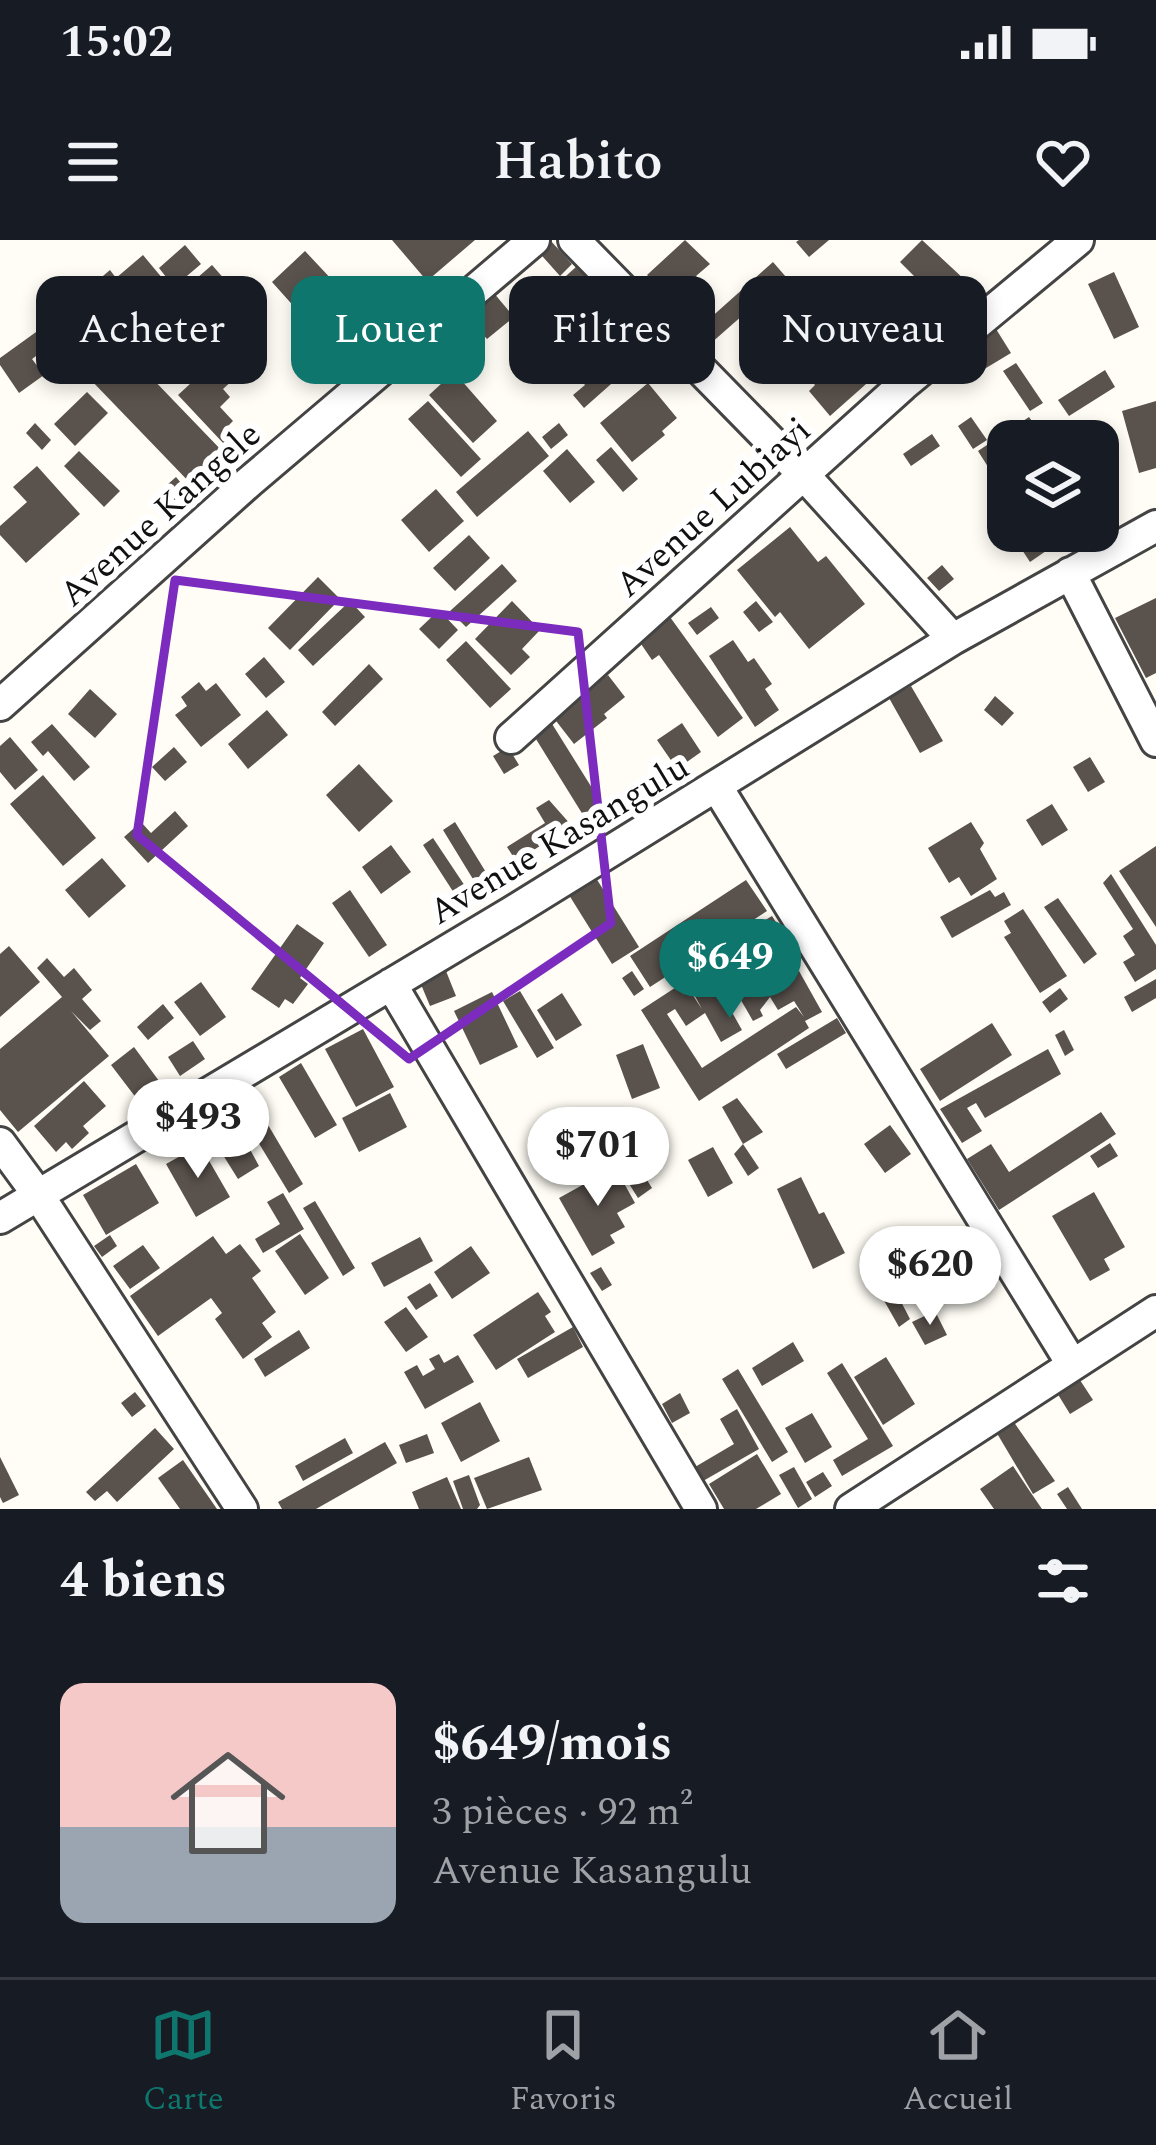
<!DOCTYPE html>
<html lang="fr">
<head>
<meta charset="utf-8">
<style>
  :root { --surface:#171b24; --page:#242831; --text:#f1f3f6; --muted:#9ea1a6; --line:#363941; --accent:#0f766e }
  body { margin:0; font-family:Spectral,serif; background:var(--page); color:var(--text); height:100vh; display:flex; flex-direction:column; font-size:45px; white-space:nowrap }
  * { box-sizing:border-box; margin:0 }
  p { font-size:39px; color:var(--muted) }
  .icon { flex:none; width:66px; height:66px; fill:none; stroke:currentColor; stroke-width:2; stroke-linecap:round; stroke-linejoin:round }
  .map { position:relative; height:1269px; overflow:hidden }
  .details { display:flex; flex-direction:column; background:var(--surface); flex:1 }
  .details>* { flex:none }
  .banner { position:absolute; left:36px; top:36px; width:1086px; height:108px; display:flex; gap:24px }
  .tools { position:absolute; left:987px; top:180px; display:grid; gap:24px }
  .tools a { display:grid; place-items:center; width:132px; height:132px; border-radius:24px; background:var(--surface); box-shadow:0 6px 18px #0003; font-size:60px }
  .price { position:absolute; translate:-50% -102px; padding:0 27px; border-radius:42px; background:#fff; color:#222; font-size:39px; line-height:78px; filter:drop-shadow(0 3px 6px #0008) }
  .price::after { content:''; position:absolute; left:50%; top:72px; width:36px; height:27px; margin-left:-18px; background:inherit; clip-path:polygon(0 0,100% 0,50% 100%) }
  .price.selected { background:var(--accent); color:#fff }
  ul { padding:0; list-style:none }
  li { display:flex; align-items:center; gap:36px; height:300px; padding:0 60px }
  li span { display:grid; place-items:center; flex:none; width:336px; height:240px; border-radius:24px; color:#555 }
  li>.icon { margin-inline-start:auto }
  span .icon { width:144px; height:144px; fill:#fffc; stroke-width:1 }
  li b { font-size:51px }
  h2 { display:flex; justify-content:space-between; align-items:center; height:144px; padding:0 60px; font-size:51px }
  .pill { padding:0 42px; border-radius:24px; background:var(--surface); box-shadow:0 6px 18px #0003; font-size:42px; line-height:108px }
  .pill.selected { background:var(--accent); color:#fff }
  .status { display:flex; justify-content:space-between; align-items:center; height:84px; padding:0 60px; background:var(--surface); direction:ltr }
  .status svg { height:33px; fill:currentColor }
  header { display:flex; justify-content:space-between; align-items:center; height:156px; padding:0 60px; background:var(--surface); font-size:54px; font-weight:600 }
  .tabs { display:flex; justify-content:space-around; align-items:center; height:168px; border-top:3px solid var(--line); background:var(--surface); font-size:33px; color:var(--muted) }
  .tabs a { display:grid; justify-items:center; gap:6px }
  .tabs .selected { color:var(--accent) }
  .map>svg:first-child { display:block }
</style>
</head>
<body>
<div class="status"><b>15:02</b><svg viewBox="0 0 49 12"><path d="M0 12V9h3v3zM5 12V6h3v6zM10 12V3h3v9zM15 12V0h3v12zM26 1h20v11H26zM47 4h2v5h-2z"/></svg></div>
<header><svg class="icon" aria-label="menu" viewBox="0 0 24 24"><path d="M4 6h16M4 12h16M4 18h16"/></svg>Habito<svg class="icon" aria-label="heart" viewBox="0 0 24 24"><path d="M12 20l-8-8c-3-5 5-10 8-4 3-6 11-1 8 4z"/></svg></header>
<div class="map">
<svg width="1156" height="1269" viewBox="0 0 1156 1269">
  <rect width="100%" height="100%" fill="#fffdf5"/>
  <path fill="#5a524d" d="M392,0H475L427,41Z
    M544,0H550L572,24L560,36L535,8Z
    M685,0L710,24L696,36L706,47L680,71L647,35Z
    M799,0H829L809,17L796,2Z
    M922,0L965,40L942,64L900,22Z
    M185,5L201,24L174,47L159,28Z
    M305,11L349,58L315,90L272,42Z
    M143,15L168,45L122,85L90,47L110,30L116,38Z
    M773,22L786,37L710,104L698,89Z
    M212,25L233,49L195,82L174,58Z
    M577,26L592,44L581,53L566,36Z
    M1114,32L1139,87L1114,99L1088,44Z
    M493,52L514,77L487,99L466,75Z
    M832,70L883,129L830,176L809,151L815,145L785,110Z
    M618,81L646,113L584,168L573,155L585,145L568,125Z
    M50,82L61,98L32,119L44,135L19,153L0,125V118Z
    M996,89L1011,113L981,131L966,108Z
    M901,96L916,113L903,125L888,108Z
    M120,105L226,215L194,247L88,137Z
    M229,108L247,127L223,149L230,157L220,167L233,181L229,185L236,192L224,204L178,155Z
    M1016,123L1043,163L1030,171L1003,131Z
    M1105,130L1115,147L1069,176L1058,160Z
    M454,132L497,181L473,203L429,155Z
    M648,143L677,178L662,191L665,195L632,222L600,183Z
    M87,152L108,173L75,206L54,184Z
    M428,161L481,219L461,237L408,179Z
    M1156,161V228L1139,233L1122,171Z
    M971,177L987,200L973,209L958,186Z
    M1029,177L1042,195L1034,201H1008V218L990,230L978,211Z
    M35,183L51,200L42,210L26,193Z
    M559,183L568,195L551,209L542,197Z
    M528,191L549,216L477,277L456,252Z
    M932,194L940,206L911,226L903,214Z
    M611,207L638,239L623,252L596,220Z
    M567,209L595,242L570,263L543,231Z
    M79,211L120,251L104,267L64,226Z
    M37,226L80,274L26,323L0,295V286L27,262L13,247Z
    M176,237L191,255L168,276L152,258Z
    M1098,241L1114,264L1098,275Z
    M436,249L464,281L429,312L401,280Z
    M790,287L818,322L826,316L865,364L809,409L780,372L775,377L737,330Z
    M1014,291H1033L1046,311L1030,322L1011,293Z
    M469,295L490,318L455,351L433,328Z
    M502,324L517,341L466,387L450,371Z
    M942,325L954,339L939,351L927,338Z
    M318,337L340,359L290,410L268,388Z
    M1156,358V433L1146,438L1115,378Z
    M350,361L365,377L313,426L298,410Z
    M512,361L540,390L522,409L530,417L511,435L475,399Z
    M756,361L773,382L759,392L743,372Z
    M711,367L719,378L697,395L688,383Z
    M439,370L458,390L439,409L419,389Z
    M670,377L743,478L718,497L659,415L652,420L639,401Z
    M733,400L748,422L754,418L772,444L765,449L779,470L755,487L709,416Z
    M466,401L511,449L490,468L446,420Z
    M264,417L285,442L266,458L245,434Z
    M369,424L383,439L335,486L322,472Z
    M608,435L625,457L604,474L607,478L574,504L553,477Z
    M199,442L206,451L216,443L241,475L201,507L175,475L187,466L181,457Z
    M911,446L943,501L920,513L889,458Z
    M90,449L117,474L95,498L68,474Z
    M995,456L1014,473L1002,486L984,470Z
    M267,470L288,495L248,529L228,504Z
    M549,479L607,572L588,583L531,491Z
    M682,483L701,512L677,529L657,500Z
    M52,484L90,527L74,541L48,511L43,516L31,502Z
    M10,497L38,530L15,550L0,532V506Z
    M174,507L187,522L165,541L152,527Z
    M508,507L519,525L504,534L493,516Z
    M1090,517L1105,542L1088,552L1073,527Z
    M359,524L393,561L359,592L326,555Z
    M43,535L96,598L63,626L10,564Z
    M549,560L572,586L516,621L507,607L545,583L536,568Z
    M1052,564L1068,590L1042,606L1026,580Z
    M175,571L188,586L148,623L124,597L141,582L151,593Z
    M455,582L492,642L479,649L443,590Z
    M971,582L984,603L980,609L997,639L971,656L959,637L949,643L928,608Z
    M433,598L465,646L454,653L423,605Z
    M391,605L411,632L381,654L362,627Z
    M1156,606V687L1119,631Z
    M102,618L126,646L89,678L65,650Z
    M1111,634L1156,705V729L1135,742L1123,722L1135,715L1123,696L1133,689L1103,643Z
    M596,638L639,707L612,724L569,655Z
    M746,640L767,671L650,747L630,716Z
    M350,650L387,705L369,717L332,663Z
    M990,650L995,657L1004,652L1011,665L952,698L940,677Z
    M1058,658L1097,714L1084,724L1044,667Z
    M1023,669L1067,736L1040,753L1004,697L1011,693L1004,681Z
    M772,676L791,706L741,736L723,706Z
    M297,684L324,703L300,738L308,744L293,764L285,759L279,768L251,749Z
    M9,706L40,742L0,777V714Z
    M722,715L736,742L720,751L742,790L721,802L705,773L686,786L675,769L667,774L702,828L796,767L804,777L794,761L778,770L770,757L760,770L763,776L753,781L738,755L794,722L822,772L805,781L809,788L699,861L641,770L684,742L702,769L684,736Z
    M47,718L64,737L74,728L92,750L82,759L101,781L90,790L71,771L109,816L18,892L0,870V809L62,757L37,728Z
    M446,731L456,756L430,766L420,742Z
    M632,731L644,749L634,756L622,738Z
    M1156,739V758L1132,772L1124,757Z
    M201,742L226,777L200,796L174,762Z
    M1060,748L1068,759L1050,773L1042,762Z
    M520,751L554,808L537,818L503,761Z
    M492,752L518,807L480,825L454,771Z
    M562,753L582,785L556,801L537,770Z
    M163,764L174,778L148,800L137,787Z
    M837,778L846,793L786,829L777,814Z
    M992,783L1012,815L940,861L920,829Z
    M363,789L394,847L356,867L325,809Z
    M1064,790L1074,810L1065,816L1055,795Z
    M193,801L205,819L180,836L168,817Z
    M643,804L660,848L632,859L616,815Z
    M134,807L162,845L140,863L111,825Z
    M1048,809L1061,834L985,878L976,863L967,868L982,891L962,903L940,869Z
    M301,823L337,885L315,898L279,837Z
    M84,841L106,866L83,886L89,893L72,909L66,902L56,912L34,886Z
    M390,853L407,887L359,912L342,878Z
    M737,858L763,892L743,904L722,867Z
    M1101,872L1116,894L999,970L967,919L991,904L1009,932Z
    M261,873L303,944L289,953L246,882Z
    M890,885L911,914L885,933L864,904Z
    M246,902L259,926L238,939L223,915Z
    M1110,903L1118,916L1098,928L1090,916Z
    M743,904L759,928L748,936L734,914Z
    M200,905L230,957L196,977L166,924Z
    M713,907L733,943L708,957L688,920Z
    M136,924L159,963L106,995L83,955Z
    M615,927L635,963L617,973L625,987L610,995L615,1003L592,1016L559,958Z
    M640,929L652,948L638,958L626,939Z
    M801,937L819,974L824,972L845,1013L813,1029L777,949Z
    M1094,952L1125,1007L1104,1019L1110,1030L1090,1041L1052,976Z
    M283,953L304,989L263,1013L255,999L280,984L267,962Z
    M315,961L355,1028L343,1036L303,968Z
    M300,994L329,1038L305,1055L275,1011Z
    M110,995L117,1006L102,1017L94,1006Z
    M213,996L226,1014L240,1004L261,1031L252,1038L276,1072L262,1083L272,1097L243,1119L215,1079L222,1073L211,1058L158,1096L130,1056Z
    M420,997L433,1021L384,1047L371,1023Z
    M143,1005L160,1028L130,1049L113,1026Z
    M471,1006L490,1033L452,1059L434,1032Z
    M601,1027L612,1045L602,1051L590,1033Z
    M915,1037L922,1053L906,1060L899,1043Z
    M430,1043L438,1056L416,1070L407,1057Z
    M895,1050L910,1079L899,1087L882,1057Z
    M538,1052L551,1072L545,1076L555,1092L496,1130L473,1095Z
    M406,1067L428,1097L406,1112L384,1082Z
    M935,1071L947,1095L925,1105L912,1082Z
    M573,1087L583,1107L528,1138L517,1119Z
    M299,1090L310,1108L265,1137L254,1119Z
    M793,1102L804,1121L762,1146L752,1128Z
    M439,1114L444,1123L458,1115L474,1142L425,1169L404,1132L417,1125L423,1136L435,1129L429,1119Z
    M886,1117L915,1164L883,1185L854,1137Z
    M842,1123L893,1206L842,1236L833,1220L868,1199L827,1133Z
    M738,1129L788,1212L772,1222L722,1139Z
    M1076,1134L1093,1160L1070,1174L1054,1148Z
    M135,1152L146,1166L132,1177L121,1163Z
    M680,1153L690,1173L672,1183L662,1164Z
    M480,1162L500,1201L461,1222L441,1183Z
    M737,1169L759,1209L703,1241L695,1227L734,1204L720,1179Z
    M812,1173L832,1207L805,1223L785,1188Z
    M1011,1178L1055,1241L1033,1254L995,1190Z
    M155,1188L174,1209L117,1262L107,1251L95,1261L86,1252Z
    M427,1194L434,1213L406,1223L399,1205Z
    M345,1198L353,1213L303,1241L295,1226Z
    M385,1202L397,1223L316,1269H282L278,1262Z
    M757,1214L781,1254L756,1269H724L709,1244Z
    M0,1217L19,1255L3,1263L0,1257Z
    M529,1217L542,1250L487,1269L474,1238Z
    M183,1220L217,1269H180L158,1238Z
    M1013,1226L1031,1253L1042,1269H994L980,1249Z
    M794,1227L812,1259L798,1268L779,1235Z
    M823,1232L832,1246L815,1257L806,1242Z
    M469,1235L480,1265L477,1269H463L453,1241Z
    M447,1237L461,1269H419L412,1252Z
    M1068,1247L1082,1269H1067L1057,1254Z"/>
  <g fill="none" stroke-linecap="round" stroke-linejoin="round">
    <g stroke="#444" stroke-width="36">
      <path id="minor" d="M574,0L803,234L953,399
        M1070,333L1156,501
        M0,465L249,242L534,0
        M511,498L903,145L1078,0
        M717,547L1072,1124
        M391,744L701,1269
        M0,903L39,956L242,1269
        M0,978L512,672L953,399L1156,286
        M851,1269L1156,1071"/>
    </g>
    <use href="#minor" stroke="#fff" stroke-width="30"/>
  </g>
  <path fill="none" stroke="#7b2cbf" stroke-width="9" stroke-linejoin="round" d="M175,340L578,392L611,683L409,819L137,595Z"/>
  <g text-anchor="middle" stroke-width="12" stroke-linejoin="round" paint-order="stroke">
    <g font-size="36" fill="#111" stroke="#fff">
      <text transform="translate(712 266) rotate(-42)" y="13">Avenue Lubiayi</text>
      <text transform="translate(159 273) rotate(-42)" y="13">Avenue Kangele</text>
      <text transform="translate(558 598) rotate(-31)" y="13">Avenue Kasangulu</text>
    </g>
  </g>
</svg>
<div class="tools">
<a><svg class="icon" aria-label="layers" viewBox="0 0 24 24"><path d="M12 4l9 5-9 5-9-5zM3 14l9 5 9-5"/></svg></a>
</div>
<b class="price selected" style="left:730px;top:781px">$649</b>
<b class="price" style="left:198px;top:941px">$493</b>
<b class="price" style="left:598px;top:969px">$701</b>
<b class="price" style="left:930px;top:1088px">$620</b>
<div class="banner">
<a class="pill">Acheter</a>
<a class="pill selected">Louer</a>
<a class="pill">Filtres</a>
<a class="pill">Nouveau</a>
</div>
</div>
<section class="details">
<h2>4 biens<svg class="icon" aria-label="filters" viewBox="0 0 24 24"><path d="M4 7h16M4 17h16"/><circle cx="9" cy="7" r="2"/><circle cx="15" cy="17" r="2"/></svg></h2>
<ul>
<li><span style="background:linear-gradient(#f6c9c9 60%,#9aa5b1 0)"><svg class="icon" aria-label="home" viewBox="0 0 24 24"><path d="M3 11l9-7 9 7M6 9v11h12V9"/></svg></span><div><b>$649/mois</b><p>3 pièces · 92 m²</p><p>Avenue Kasangulu</p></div></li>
</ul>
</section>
<nav class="tabs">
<a class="selected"><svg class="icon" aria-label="map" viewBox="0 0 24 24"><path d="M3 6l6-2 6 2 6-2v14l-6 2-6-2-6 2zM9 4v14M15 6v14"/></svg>Carte</a>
<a><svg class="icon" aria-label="saved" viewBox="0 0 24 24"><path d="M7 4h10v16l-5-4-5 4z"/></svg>Favoris</a>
<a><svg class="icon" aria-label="home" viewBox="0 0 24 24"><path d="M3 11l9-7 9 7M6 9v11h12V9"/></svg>Accueil</a>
</nav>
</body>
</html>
